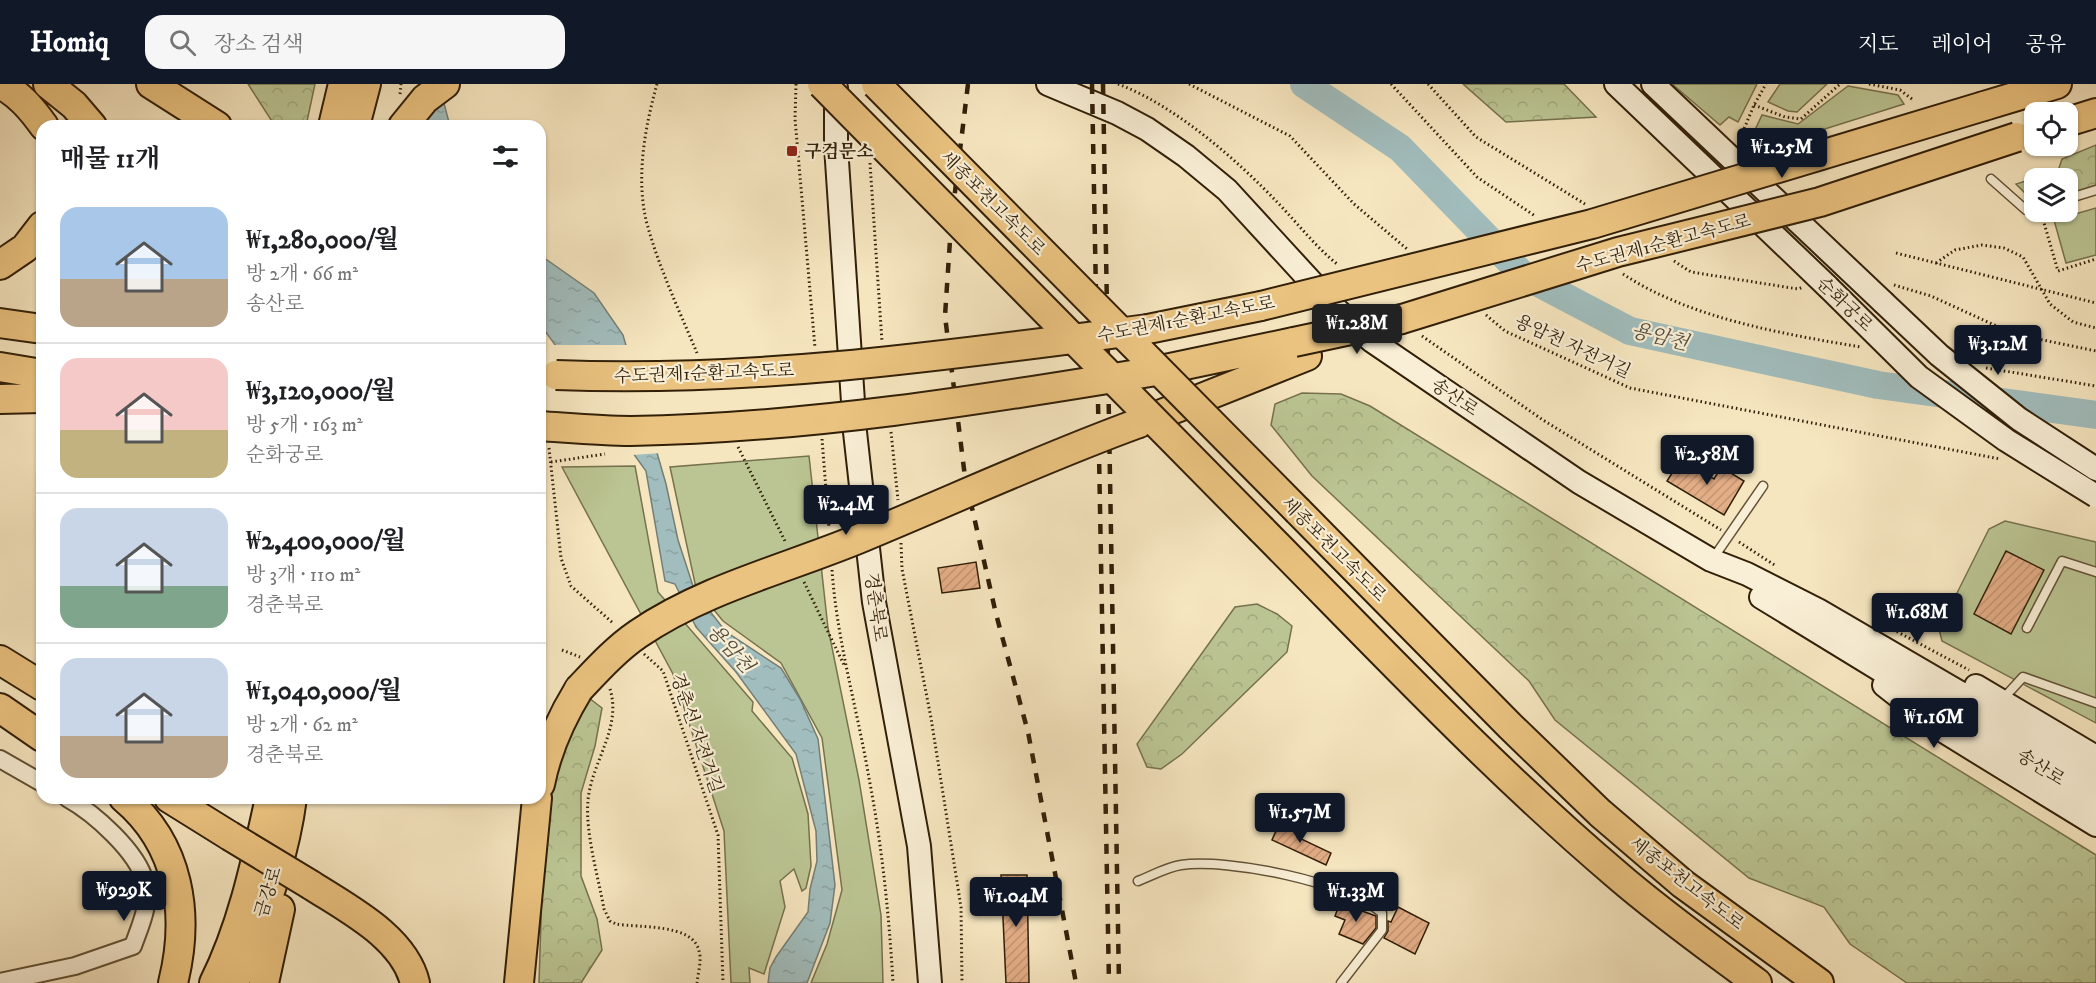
<!DOCTYPE html>
<html lang="ko">
<head>
<meta charset="utf-8">
<style>
  :root { --surface:#fff; --page:#f6f6f6; --text:#202124; --muted:#757577; --line:#e0e0e0; --accent:#111827 }
  body { margin:0; font-family:"IM FELL DW Pica","Noto Serif KR",serif; background:var(--page); color:var(--text); height:100vh; display:flex; flex-direction:column; font-size:22px; white-space:nowrap }
  * { box-sizing:border-box; margin:0 }
  p { font-size:20px; color:var(--muted) }
  .icon { flex:none; width:33px; height:33px; fill:none; stroke:currentColor; stroke-width:2; stroke-linecap:round; stroke-linejoin:round }
  .map { position:relative; flex:1; overflow:hidden }
  .panel { position:absolute; left:36px; top:36px; width:510px; height:684px; display:flex; flex-direction:column; background:var(--surface); border-radius:18px; box-shadow:0 2px 4px #0004 }
  .panel>* { flex:none }
  .fabs { position:absolute; left:2024px; top:18px; display:grid; gap:12px }
  .fabs a { display:grid; place-items:center; width:54px; height:54px; border-radius:12px; background:var(--surface); box-shadow:0 2px 4px #0004; font-size:30px }
  .price { position:absolute; translate:-50% -51px; padding:0 14px; border-radius:6px; background:var(--accent); color:#fff; font-size:20px; line-height:39px; filter:drop-shadow(0 2px 3px #0008) }
  .price::after { content:''; position:absolute; left:50%; top:36px; width:18px; height:14px; margin-left:-9px; background:inherit; clip-path:polygon(0 0,100% 0,50% 100%) }
  .price.current { background:#222; color:#fff }
  ul { padding:0; list-style:none }
  li { display:flex; align-items:center; gap:18px; height:150px; padding:0 24px }
  li+li { border-top:2px solid var(--line) }
  li span { display:grid; place-items:center; flex:none; width:168px; height:120px; border-radius:18px; color:#555 }
  li>.icon { margin-inline-start:auto }
  span .icon { width:72px; height:72px; fill:#fffc; stroke-width:1 }
  li b { font-size:26px }
  h2 { display:flex; justify-content:space-between; align-items:center; height:72px; padding:0 24px; font-size:26px }
  header { display:flex; align-items:center; gap:36px; box-sizing:border-box; height:84px; padding:0 30px; background:var(--accent); color:#fff }
  header strong { font-size:28px }
  nav { display:flex; gap:33px; margin-inline-start:auto; font-size:21px }
  .search { width:420px; height:54px; background:var(--page); display:flex; align-items:center; gap:15px; box-sizing:border-box; padding:0 21px; border-radius:18px; color:var(--muted); font-size:22px }
  .map>svg:first-child { display:block }
</style>
</head>
<body>
<header>
<strong>Homiq</strong>
<div class="search"><svg class="icon" aria-label="search" viewBox="0 0 24 24"><circle cx="10" cy="10" r="6"/><path d="M15 15l6 6"/></svg>장소 검색</div>
<nav><a>지도</a><a>레이어</a><a>공유</a></nav>
</header>
<div class="map">
<svg width="2096" height="899" viewBox="0 0 2096 899">
  <defs>
    <pattern id="forest-crowns" width="20" height="18" patternUnits="userSpaceOnUse" patternTransform="scale(1.5)"><rect width="20" height="18" fill="#bbc593"/><path d="M2 6a3 3 0 1 1 6 0M12 15a3 3 0 1 1 6 0" fill="none" stroke="#a1a97d"/></pattern>
    <pattern id="water-ripples" width="26" height="14" patternUnits="userSpaceOnUse" patternTransform="scale(1.5)"><rect width="26" height="14" fill="#a1bdbd"/><path d="M2 4q2-2 4 0t4 0M15 11q2-2 4 0t4 0" fill="none" stroke="#8ba2a1"/></pattern>
    <pattern id="building-hatch" width="6" height="6" patternUnits="userSpaceOnUse" patternTransform="scale(1.5)"><rect width="6" height="6" fill="#e3ad86"/><path d="M-1 1l2-2M0 6l6-6M5 7l2-2" fill="none" stroke="#c39472"/></pattern>
  </defs>
  <rect width="100%" height="100%" fill="#f6e6c0"/>
  <filter id="stains"><feTurbulence type="fractalNoise" baseFrequency=".00333" numOctaves="4"/><feColorMatrix values="0 0 0 0 .2 0 0 0 0 .09 0 0 0 0 .02 0 0 0 .5 -.17"/></filter>
  <radialGradient id="worn" r=".72"><stop offset=".6" stop-color="#630" stop-opacity="0"/><stop offset="1" stop-color="#630" stop-opacity=".3"/></radialGradient>
  <path fill="#bbc593" stroke="#76724e" stroke-width="1.5" d="M1672,0H1757L1738,38L1729,33L1720,41Z
    M1780,0H1827L1797,28L1788,27L1768,18Z
    M1848,2L1898,11L1904,20L1749,69L1748,61L1762,31L1798,40Z
    M2096,124V171L2066,179L2054,136Z
    M809,372L828,544L859,696L881,831L883,899H811L827,860L842,806L822,654L781,579L723,537L696,504L670,383Z
    M635,382L658,508L753,618L752,627L792,674L808,730L811,782L806,804L802,807L794,785L780,797L785,823L764,890L749,884L750,899H731L724,747L673,590L562,383Z
    M2005,437L2096,458V639L1942,557L1939,545L1989,445Z"/>
  <path fill="url(#forest-crowns)" stroke="#76724e" stroke-width="1.5" d="M248,0H315L306,42H275Z
    M1463,0H1564L1596,33L1506,38Z
    M2096,61V107L2067,116V94H2034V114L2027,111L2016,100L2058,87L2062,75Z
    M1302,309L1341,310L1370,322L2096,771V899H1907L1850,860L1824,823L1749,794L1555,636L1529,597L1312,392L1271,341L1275,320Z
    M1257,520L1277,530L1292,542L1287,568L1182,670L1161,685L1147,683L1137,660L1235,523Z
    M589,614L602,624L595,662L581,709V792L597,835L602,866L581,899H539L545,712L572,641Z"/>
  <path fill="url(#water-ripples)" stroke="#747e75" stroke-width="1.5" d="M442,12L450,42H424L423,39Z
    M540,171L594,209L623,251L666,400L678,456L695,508L726,548L781,584L800,615L818,655L835,801L830,839L807,899H768L770,884L776,873L808,828L810,805L817,777L816,747L796,670L736,588L696,543L675,500L665,497L646,387L540,240Z"/>
  <path fill="#f6e6c0" d="M553,261H629L661,369L632,371Z"/>
  <g fill="none" stroke-linecap="round" stroke-linejoin="round">
    <path stroke="#a1bdbd" stroke-width="28" d="M1304,0L1400,64L1523,191L1630,247L1878,301L2096,331"/>
  </g>
  <path fill="url(#building-hatch)" stroke="#311f08" stroke-width="1.5" d="M1681,375L1714,395L1721,383L1744,397L1724,431L1667,397Z
    M2006,467L2044,486L2011,550L1974,530Z
    M976,478L980,504L942,509L938,484Z
    M1280,738L1300,747L1297,753L1331,769L1326,781L1272,756Z
    M1001,791H1027L1029,899H1006Z
    M1340,819L1376,832V844L1363,860L1339,850L1345,836L1335,832Z
    M1398,823L1429,839L1415,870L1384,854L1388,847V837L1391,838Z"/>
  <g fill="none" stroke-linecap="round" stroke-linejoin="round">
    <g stroke="#625136" stroke-width="11">
      <path id="lane" d="M1991,95L2026,126L2034,124
        M2067,115L2096,106
        M1712,476L1763,402
        M2027,544L2062,477L2096,488
        M2002,616L2023,593L2096,619
        M1138,797C1151,792 1167,783 1181,781C1227,774 1347,798 1382,829V846L1341,899
        M1040,805L1054,804"/>
    </g>
    <g stroke="#625136" stroke-width="20">
      <path id="street" d="M0,675L42,699
        M0,898L75,882L133,862C140,842 151,820 145,798C138,768 94,729 67,714"/>
    </g>
    <g stroke="#311f08" stroke-width="26">
      <path id="secondary" d="M1048,0L1117,29L1147,45L1186,72L1227,106L1338,227L1372,257L1579,398L1711,476L1747,490L1818,526L1962,610L2096,694
        M1616,0L1828,203
        M1653,0L1883,218
        M836,4V62L855,348L874,518L919,762L930,899
        M1761,513L2096,718
        M1884,601L1940,645L2096,741
        M1976,602L2096,673"/>
    </g>
    <g stroke="#311f08" stroke-width="32">
      <path id="highway" d="M0,0C19,10 31,24 44,42
        M48,0L74,21L92,42
        M151,0L217,42
        M1984,22L2057,0
        M2067,38L2096,29
        M333,42L343,0
        M355,42L366,0
        M403,42L425,15L445,0
        M0,181L25,164L42,142
        M0,239L42,245
        M1148,245L1261,222
        M0,283L42,290
        M1156,287L1294,258
        M0,315L42,314
        M1139,339L1307,272
        M1298,427L1510,642L1600,729L1683,800L1819,899
        M1262,446C1378,563 1491,684 1617,791C1662,830 1710,864 1757,899
        M0,576L42,602
        M0,624L42,653
        M540,700C547,665 560,636 579,605
        M124,714C180,761 190,831 173,899
        M169,714L230,752
        M311,801C348,825 404,853 415,899
        M214,899C243,841 256,777 270,714
        M234,899C260,842 284,776 292,714
        M264,899L280,825
        M519,899L537,714"/>
    </g>
    <path stroke="#311f08" stroke-width="3" stroke-dasharray="1.5 3" stroke-linecap="butt" d="M657,0C645,43 636,92 646,136C658,182 679,226 697,269
      M796,0L795,35L815,264
      M1118,0C1176,22 1237,76 1279,120C1299,141 1315,162 1337,180
      M1189,0L1290,52L1354,120L1407,165
      M1391,0L1477,93L1535,132
      M1428,0L1476,53L1585,120
      M1869,0L1900,6L1912,15
      M400,10L401,0
      M1754,21L1785,33L1801,35L1840,0
      M1739,57L1754,21L1766,0
      M870,79L882,258
      M2056,128L2042,132L2058,187L2096,175
      M1896,169L2096,219
      M1674,177L1691,188L1798,205L1803,203
      M1936,179L1955,166L1982,161L2004,164L2023,173L2050,220L2073,238L2096,244
      M1623,190C1689,234 1783,250 1861,263
      M1894,201L1931,212L2014,250L2096,267
      M1486,231L1505,247L1630,304L2000,375
      M1422,252L1543,336L1721,446
      M1986,284L2096,302
      M891,348L898,416
      M822,355L829,444
      M738,363L786,459
      M549,364L561,474L571,502L614,540
      M551,378L605,370
      M1739,458L1776,482
      M901,459L902,485L931,634L961,823L962,899
      M832,486C837,557 857,624 869,694C882,762 889,830 893,899
      M804,498L844,581
      M1877,537L1969,586
      M562,566L580,573
      M644,570L663,587L718,751L723,899
      M610,605C622,644 592,677 588,716C585,748 598,792 604,825L610,837L616,840C638,844 693,839 699,867C702,876 698,889 697,899"/>
    <use href="#lane" stroke="#f9efd6" stroke-width="8"/>
    <use href="#street" stroke="#f9efd6" stroke-width="16"/>
    <use href="#secondary" stroke="#f9efd6" stroke-width="22"/>
    <use href="#highway" stroke="#ebc380" stroke-width="28"/>
    <path stroke="#311f08" stroke-width="4.5" stroke-dasharray="10 10" stroke-linecap="butt" d="M968,0L951,141L945,232L965,393L996,530L1028,648L1076,899
      M1092,0L1109,899
      M1103,0L1119,899"/>
    <g stroke="#311f08" stroke-width="26" stroke-linecap="butt">
      <path id="secondary-bridge" d="M1828,203L1919,293L2006,356L2096,412
        M1883,218L1939,271L2019,335L2096,385"/>
    </g>
    <g stroke="#311f08" stroke-width="32" stroke-linecap="butt">
      <path id="highway-bridge" d="M822,0L1262,446
        M876,0L1298,427
        M1261,222L1592,140L1984,22
        M1294,258L1402,235L1618,168L1820,118L2017,53
        M556,291C755,299 951,271 1148,245
        M540,342C570,344 601,347 631,347C807,344 982,316 1156,287
        M579,605C597,586 616,565 638,550C705,504 789,484 863,453C955,415 1045,373 1139,339
        M230,752L311,801"/>
    </g>
    <use href="#secondary-bridge" stroke="#f9efd6" stroke-width="22"/>
    <use href="#highway-bridge" stroke="#ebc380" stroke-width="28"/>
  </g>
  <rect fill="#8f2418" stroke="#f9efd6" stroke-width="2" x="786" y="61" width="12" height="12" rx="3"/>
  <g text-anchor="middle" stroke-width="4.5" stroke-linejoin="round" paint-order="stroke">
    <g font-size="18" font-weight="bold" fill="#311f08" stroke="#f9efd6" text-anchor="start">
      <text x="804" y="73">구검문소</text>
    </g>
    <g font-size="18" fill="#311f08" stroke="#f9efd6">
      <text transform="translate(993 119) rotate(45)" y="6">세종포천고속도로</text>
      <text transform="translate(1663 159) rotate(-15)" y="6">수도권제1순환고속도로</text>
      <text transform="translate(1845 220) rotate(44)" y="6">순화궁로</text>
      <text transform="translate(1186 235) rotate(-11)" y="6">수도권제1순환고속도로</text>
      <text transform="translate(1573 262) rotate(25)" y="6">용암천 자전거길</text>
      <text transform="translate(704 289) rotate(-2)" y="6">수도권제1순환고속도로</text>
      <text transform="translate(1455 313) rotate(34)" y="6">송산로</text>
      <text transform="translate(1334 465) rotate(45)" y="6">세종포천고속도로</text>
      <text transform="translate(876 523) rotate(82)" y="6">경춘북로</text>
      <text transform="translate(697 649) rotate(71)" y="6">경춘선 자전거길</text>
      <text transform="translate(2041 683) rotate(32)" y="6">송산로</text>
      <text transform="translate(1687 799) rotate(38)" y="6">세종포천고속도로</text>
      <text transform="translate(268 808) rotate(-73)" y="6">금강로</text>
    </g>
    <g font-size="20" font-style="italic" fill="#534e3e" stroke="#f9efd6">
      <text transform="translate(1660 252) rotate(14)" y="7">용암천</text>
      <text transform="translate(731 564) rotate(48)" y="7">용암천</text>
    </g>
  </g>
  <rect width="100%" height="100%" filter="url(#stains)"/>
  <rect width="100%" height="100%" fill="url(#worn)"/>
</svg>
<div class="fabs">
<a><svg class="icon" aria-label="locate" viewBox="0 0 24 24"><circle cx="12" cy="12" r="6"/><path d="M12 2v4M12 18v4M2 12h4M18 12h4"/></svg></a>
<a><svg class="icon" aria-label="layers" viewBox="0 0 24 24"><path d="M12 4l9 5-9 5-9-5zM3 14l9 5 9-5"/></svg></a>
</div>
<b class="price" style="left:1782px;top:95px">₩1.25M</b>
<b class="price current" style="left:1357px;top:271px">₩1.28M</b>
<b class="price" style="left:1998px;top:292px">₩3.12M</b>
<b class="price" style="left:1707px;top:402px">₩2.58M</b>
<b class="price" style="left:846px;top:452px">₩2.4M</b>
<b class="price" style="left:1917px;top:560px">₩1.68M</b>
<b class="price" style="left:1934px;top:665px">₩1.16M</b>
<b class="price" style="left:1300px;top:760px">₩1.57M</b>
<b class="price" style="left:124px;top:838px">₩929K</b>
<b class="price" style="left:1356px;top:839px">₩1.33M</b>
<b class="price" style="left:1016px;top:844px">₩1.04M</b>
<section class="panel">
<h2>매물 11개<svg class="icon" aria-label="filters" viewBox="0 0 24 24"><path d="M4 7h16M4 17h16"/><circle cx="9" cy="7" r="2"/><circle cx="15" cy="17" r="2"/></svg></h2>
<ul>
<li><span style="background:linear-gradient(#a9c7e8 60%,#b9a48a 0)"><svg class="icon" aria-label="home" viewBox="0 0 24 24"><path d="M3 11l9-7 9 7M6 9v11h12V9"/></svg></span><div><b>₩1,280,000/월</b><p>방 2개 · 66 m²</p><p>송산로</p></div></li>
<li><span style="background:linear-gradient(#f6c9c9 60%,#c2b280 0)"><svg class="icon" aria-label="home" viewBox="0 0 24 24"><path d="M3 11l9-7 9 7M6 9v11h12V9"/></svg></span><div><b>₩3,120,000/월</b><p>방 5개 · 163 m²</p><p>순화궁로</p></div></li>
<li><span style="background:linear-gradient(#c9d6e8 65%,#7fa58c 0)"><svg class="icon" aria-label="home" viewBox="0 0 24 24"><path d="M3 11l9-7 9 7M6 9v11h12V9"/></svg></span><div><b>₩2,400,000/월</b><p>방 3개 · 110 m²</p><p>경춘북로</p></div></li>
<li><span style="background:linear-gradient(#c9d6e8 65%,#b9a48a 0)"><svg class="icon" aria-label="home" viewBox="0 0 24 24"><path d="M3 11l9-7 9 7M6 9v11h12V9"/></svg></span><div><b>₩1,040,000/월</b><p>방 2개 · 62 m²</p><p>경춘북로</p></div></li>
</ul>
</section>
</div>
</body>
</html>
